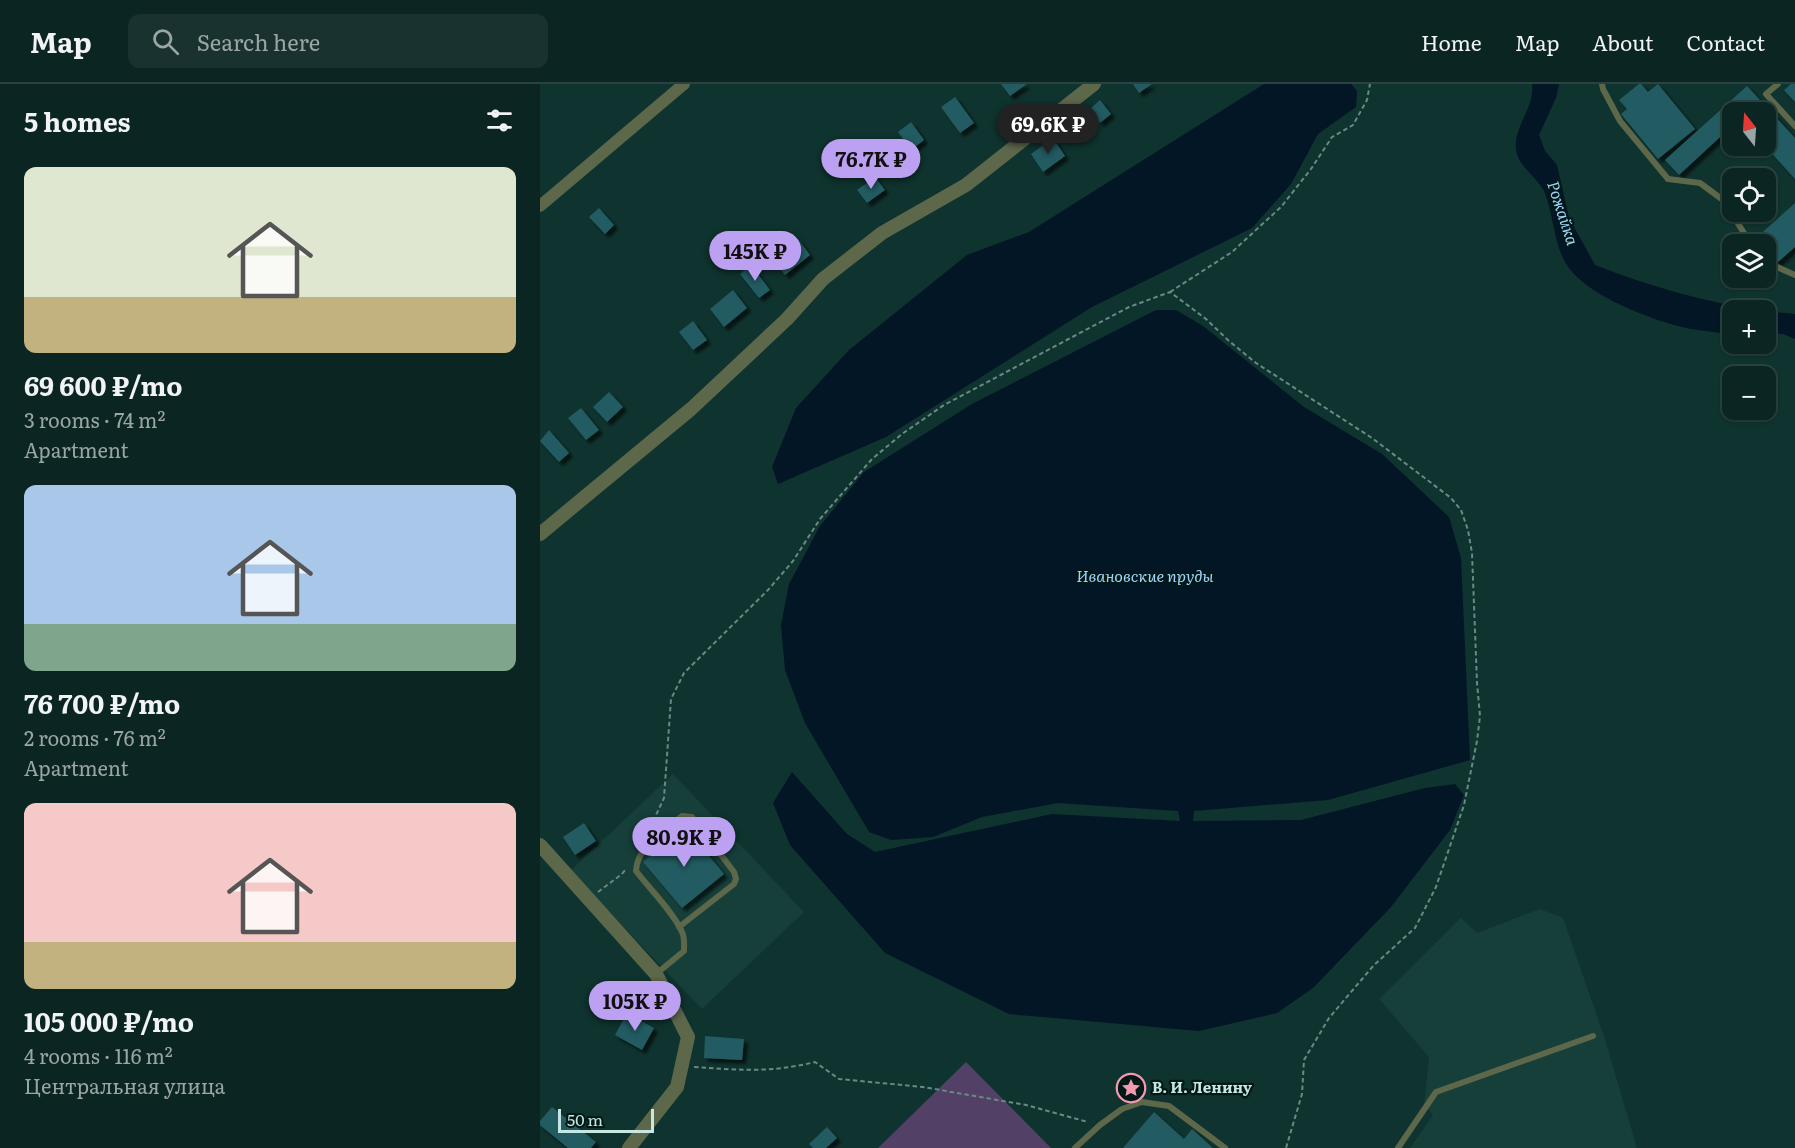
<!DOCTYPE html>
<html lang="en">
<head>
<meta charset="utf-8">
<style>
  :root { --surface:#0b2622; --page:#19322f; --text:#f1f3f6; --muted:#9aa5a5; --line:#2b4340; --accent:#bca0f2 }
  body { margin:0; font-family:Literata,serif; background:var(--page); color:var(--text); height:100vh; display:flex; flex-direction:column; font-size:22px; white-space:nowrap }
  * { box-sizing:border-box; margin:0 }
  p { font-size:20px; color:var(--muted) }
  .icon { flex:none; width:33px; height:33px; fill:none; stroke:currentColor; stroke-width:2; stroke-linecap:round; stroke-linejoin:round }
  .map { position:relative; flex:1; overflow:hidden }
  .side { display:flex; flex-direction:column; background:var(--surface); width:540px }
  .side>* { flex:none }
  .needle { width:39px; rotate:343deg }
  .tools { position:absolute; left:1182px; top:18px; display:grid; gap:12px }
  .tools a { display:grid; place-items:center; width:54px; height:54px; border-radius:12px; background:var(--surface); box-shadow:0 2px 4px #0004,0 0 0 2px var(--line); font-size:30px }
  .scale { position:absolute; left:18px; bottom:15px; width:96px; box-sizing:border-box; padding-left:6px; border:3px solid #c7e7e2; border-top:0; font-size:16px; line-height:21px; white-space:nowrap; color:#c7e7e2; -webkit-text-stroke:4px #001916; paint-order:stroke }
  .price { position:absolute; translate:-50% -51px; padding:0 14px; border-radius:21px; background:var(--accent); color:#111; font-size:20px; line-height:39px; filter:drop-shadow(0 2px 3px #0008) }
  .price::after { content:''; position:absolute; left:50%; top:36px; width:18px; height:14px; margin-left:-9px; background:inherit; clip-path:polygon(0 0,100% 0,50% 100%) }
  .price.current { background:#222; color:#fff }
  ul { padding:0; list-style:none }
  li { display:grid; align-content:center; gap:12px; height:318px; padding:0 24px }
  li span { display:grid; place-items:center; height:186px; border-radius:12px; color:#555 }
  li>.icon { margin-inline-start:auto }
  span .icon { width:108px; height:108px; fill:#fffc; stroke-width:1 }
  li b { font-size:26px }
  h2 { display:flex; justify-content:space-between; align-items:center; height:72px; padding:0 24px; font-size:26px }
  header { display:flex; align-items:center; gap:36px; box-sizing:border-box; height:84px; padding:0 30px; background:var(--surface); border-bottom:2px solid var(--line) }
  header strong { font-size:28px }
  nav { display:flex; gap:33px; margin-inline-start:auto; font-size:21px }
  .search { width:420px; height:54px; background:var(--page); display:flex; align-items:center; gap:15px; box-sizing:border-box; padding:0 21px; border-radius:12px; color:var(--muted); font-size:22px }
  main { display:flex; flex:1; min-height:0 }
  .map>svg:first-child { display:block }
</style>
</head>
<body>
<header>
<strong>Map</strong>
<div class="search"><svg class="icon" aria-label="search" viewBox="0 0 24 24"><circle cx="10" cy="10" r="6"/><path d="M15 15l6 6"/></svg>Search here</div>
<nav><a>Home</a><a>Map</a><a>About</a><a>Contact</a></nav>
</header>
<main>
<section class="side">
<h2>5 homes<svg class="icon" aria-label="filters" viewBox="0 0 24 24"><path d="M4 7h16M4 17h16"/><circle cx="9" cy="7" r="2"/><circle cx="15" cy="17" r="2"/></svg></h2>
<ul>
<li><span style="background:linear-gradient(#dfe7d0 70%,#c2b280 0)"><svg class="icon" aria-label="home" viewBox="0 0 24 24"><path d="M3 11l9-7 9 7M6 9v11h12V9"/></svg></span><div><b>69 600 ₽/mo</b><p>3 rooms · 74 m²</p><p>Apartment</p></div></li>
<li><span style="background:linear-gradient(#a9c7e8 75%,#7fa58c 0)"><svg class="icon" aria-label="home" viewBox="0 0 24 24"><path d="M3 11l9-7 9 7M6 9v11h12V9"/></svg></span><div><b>76 700 ₽/mo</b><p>2 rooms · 76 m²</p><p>Apartment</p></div></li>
<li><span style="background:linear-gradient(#f6c9c9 75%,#c2b280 0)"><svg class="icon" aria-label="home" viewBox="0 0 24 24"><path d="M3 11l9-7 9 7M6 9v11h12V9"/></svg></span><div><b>105 000 ₽/mo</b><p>4 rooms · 116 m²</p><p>Центральная улица</p></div></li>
</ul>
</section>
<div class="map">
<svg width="1255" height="1064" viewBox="0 0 1255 1064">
  <defs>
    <filter id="shadow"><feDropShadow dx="4" dy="4" stdDeviation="1.5" flood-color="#0009"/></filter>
  </defs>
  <rect width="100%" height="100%" fill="#0f332e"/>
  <path fill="#163f3a" d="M133,690L264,828L162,925L30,787Z
    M1000,825L1023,834L1064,952L1097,1064H870L893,1031L884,1021L889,973L839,915L921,834L937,849Z"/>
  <path fill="#524067" d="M426,978L511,1064H338Z"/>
  <path fill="#031626" d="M724,0H811L817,7L816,23L778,50L751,100L712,144L552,223L346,353L238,400L232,383L256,324L309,266L427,171L489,148Z
    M992,0H1019L1016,14L999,51L1005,67L1017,81L1029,134L1055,181C1109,202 1166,219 1223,226H1192V250H1188C1175,248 1163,247 1151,245C1116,238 1046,212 1027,181C1013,160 1014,130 1004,107C997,93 978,82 976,66C973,43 995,24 992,0Z
    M616,226H636L663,242L764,323L842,370L909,433L921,474L930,676L788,716L654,727L653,737L761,736L885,704L915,700L924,711L910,746L851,823L773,904L737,929L659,947L469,930L345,869L250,761L233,719L252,688L307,750L335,768L512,730L640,737L638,727L518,719L442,733L393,753L351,756L329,748L265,639L245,586L241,541L249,500L280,442L324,388L432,320Z
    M1226,227L1255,230V255L1243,250L1226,248Z"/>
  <path fill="#215c62" filter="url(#shadow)" d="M461,0H487L470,12Z
    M593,0H612L599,9Z
    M1099,0H1101L1108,8L1118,0L1155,45L1118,75L1081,30L1087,25L1079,16Z
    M1251,0H1255V18L1244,6Z
    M1207,2L1255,54V95L1226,63V28H1192V42L1139,91L1125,76Z
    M415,13L434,39L420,49L401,23Z
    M560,16L571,30L560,39L549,26Z
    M371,38L384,56L371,66L358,48Z
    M513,54L525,72L503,88L491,70Z
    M335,93L345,106L327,119L317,106Z
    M1255,119V163L1237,179L1226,166V160H1220L1215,155Z
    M59,124L74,141L65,150L49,133Z
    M258,155L270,171L245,191L232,174Z
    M211,181L230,206L219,214L200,190Z
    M193,206L207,224L184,243L170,225Z
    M153,237L167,256L153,266L139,248Z
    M69,308L83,323L67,338L53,323Z
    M41,324L59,346L46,356L28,334Z
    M9,346L29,369L19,378L0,357Z
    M44,739L56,757L35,771L23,753Z
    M145,743L184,790L142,824L103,778Z
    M87,929L114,944L102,966L75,951Z
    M165,952L204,955L202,976L164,974Z
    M12,1023L56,1058L51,1064H28L0,1041V1037Z
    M614,1028L644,1055L652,1045L673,1064H583Z
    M287,1043L297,1054L286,1064H273L269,1060Z"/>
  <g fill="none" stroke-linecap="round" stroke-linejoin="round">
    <path stroke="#688a85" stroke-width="2" stroke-dasharray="4.5 3" stroke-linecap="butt" d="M630,208L692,168L741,123L771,85L792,53L813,41L827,16L830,0
      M110,744L124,714L131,615L144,589L228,506L253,477L280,435L332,375L362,350L404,321L589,223L630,208L666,235L689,257L716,279L832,354L911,414L921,426L928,446L932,469L937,599L940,632L937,657L924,721L896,803L875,844L834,881L789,934L764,976L762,1010L746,1064
      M58,808L82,790L86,785
      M154,983C198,986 231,989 275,978L299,995L383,1003L486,1021L548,1038"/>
    <path stroke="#5d674a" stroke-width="6" d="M1062,0L1063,5L1080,37L1128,95L1160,99L1183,116L1211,160
      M1238,0L1226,10L1255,42
      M1226,178L1255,191
      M116,890L144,867C144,860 145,854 142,848C134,829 109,804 96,787C97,762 124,746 142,732L152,733L194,788L196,795L194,800L139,843
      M535,1064L560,1041L582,1025L602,1018L629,1022L685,1064
      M858,1064L896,1008L1053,952"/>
    <path stroke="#5d674a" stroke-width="12" d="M0,122L144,0"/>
    <path stroke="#5d674a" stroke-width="14" d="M0,450L151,325L247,235L283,195L342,149L426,101L554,0
      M0,761L116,890L148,953L137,1003L89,1064"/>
  </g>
  <defs>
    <g id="sight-ring" transform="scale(1.5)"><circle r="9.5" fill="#001916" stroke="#f29aaf" stroke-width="1.5"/><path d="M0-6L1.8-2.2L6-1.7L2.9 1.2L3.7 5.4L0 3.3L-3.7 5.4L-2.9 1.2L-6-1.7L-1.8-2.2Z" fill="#f29aaf"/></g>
  </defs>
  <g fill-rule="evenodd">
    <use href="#sight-ring" x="591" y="1004"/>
  </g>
  <g text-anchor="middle" stroke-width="4.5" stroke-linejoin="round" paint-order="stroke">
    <g font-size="15" font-weight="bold" fill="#c7e7e2" stroke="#001916" text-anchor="start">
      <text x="612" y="1009">В. И. Ленину</text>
    </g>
    <g font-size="16" font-style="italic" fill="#a0d2fc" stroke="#001916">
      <text transform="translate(1023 129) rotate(72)" y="6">Рожайка</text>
      <text x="605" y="498">Ивановские пруды</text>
    </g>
  </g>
</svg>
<div class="tools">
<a><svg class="needle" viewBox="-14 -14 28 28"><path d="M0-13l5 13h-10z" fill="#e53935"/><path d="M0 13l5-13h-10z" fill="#9aa5a5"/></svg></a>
<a><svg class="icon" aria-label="locate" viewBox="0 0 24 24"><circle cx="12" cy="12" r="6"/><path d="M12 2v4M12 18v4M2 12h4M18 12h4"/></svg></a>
<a><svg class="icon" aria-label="layers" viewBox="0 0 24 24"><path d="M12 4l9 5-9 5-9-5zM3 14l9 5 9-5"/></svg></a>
<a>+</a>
<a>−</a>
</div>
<div class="scale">50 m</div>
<b class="price current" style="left:508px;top:71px">69.6K ₽</b>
<b class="price" style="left:331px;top:106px">76.7K ₽</b>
<b class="price" style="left:215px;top:198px">145K ₽</b>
<b class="price" style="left:144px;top:784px">80.9K ₽</b>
<b class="price" style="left:95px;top:948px">105K ₽</b>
</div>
</main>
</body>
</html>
